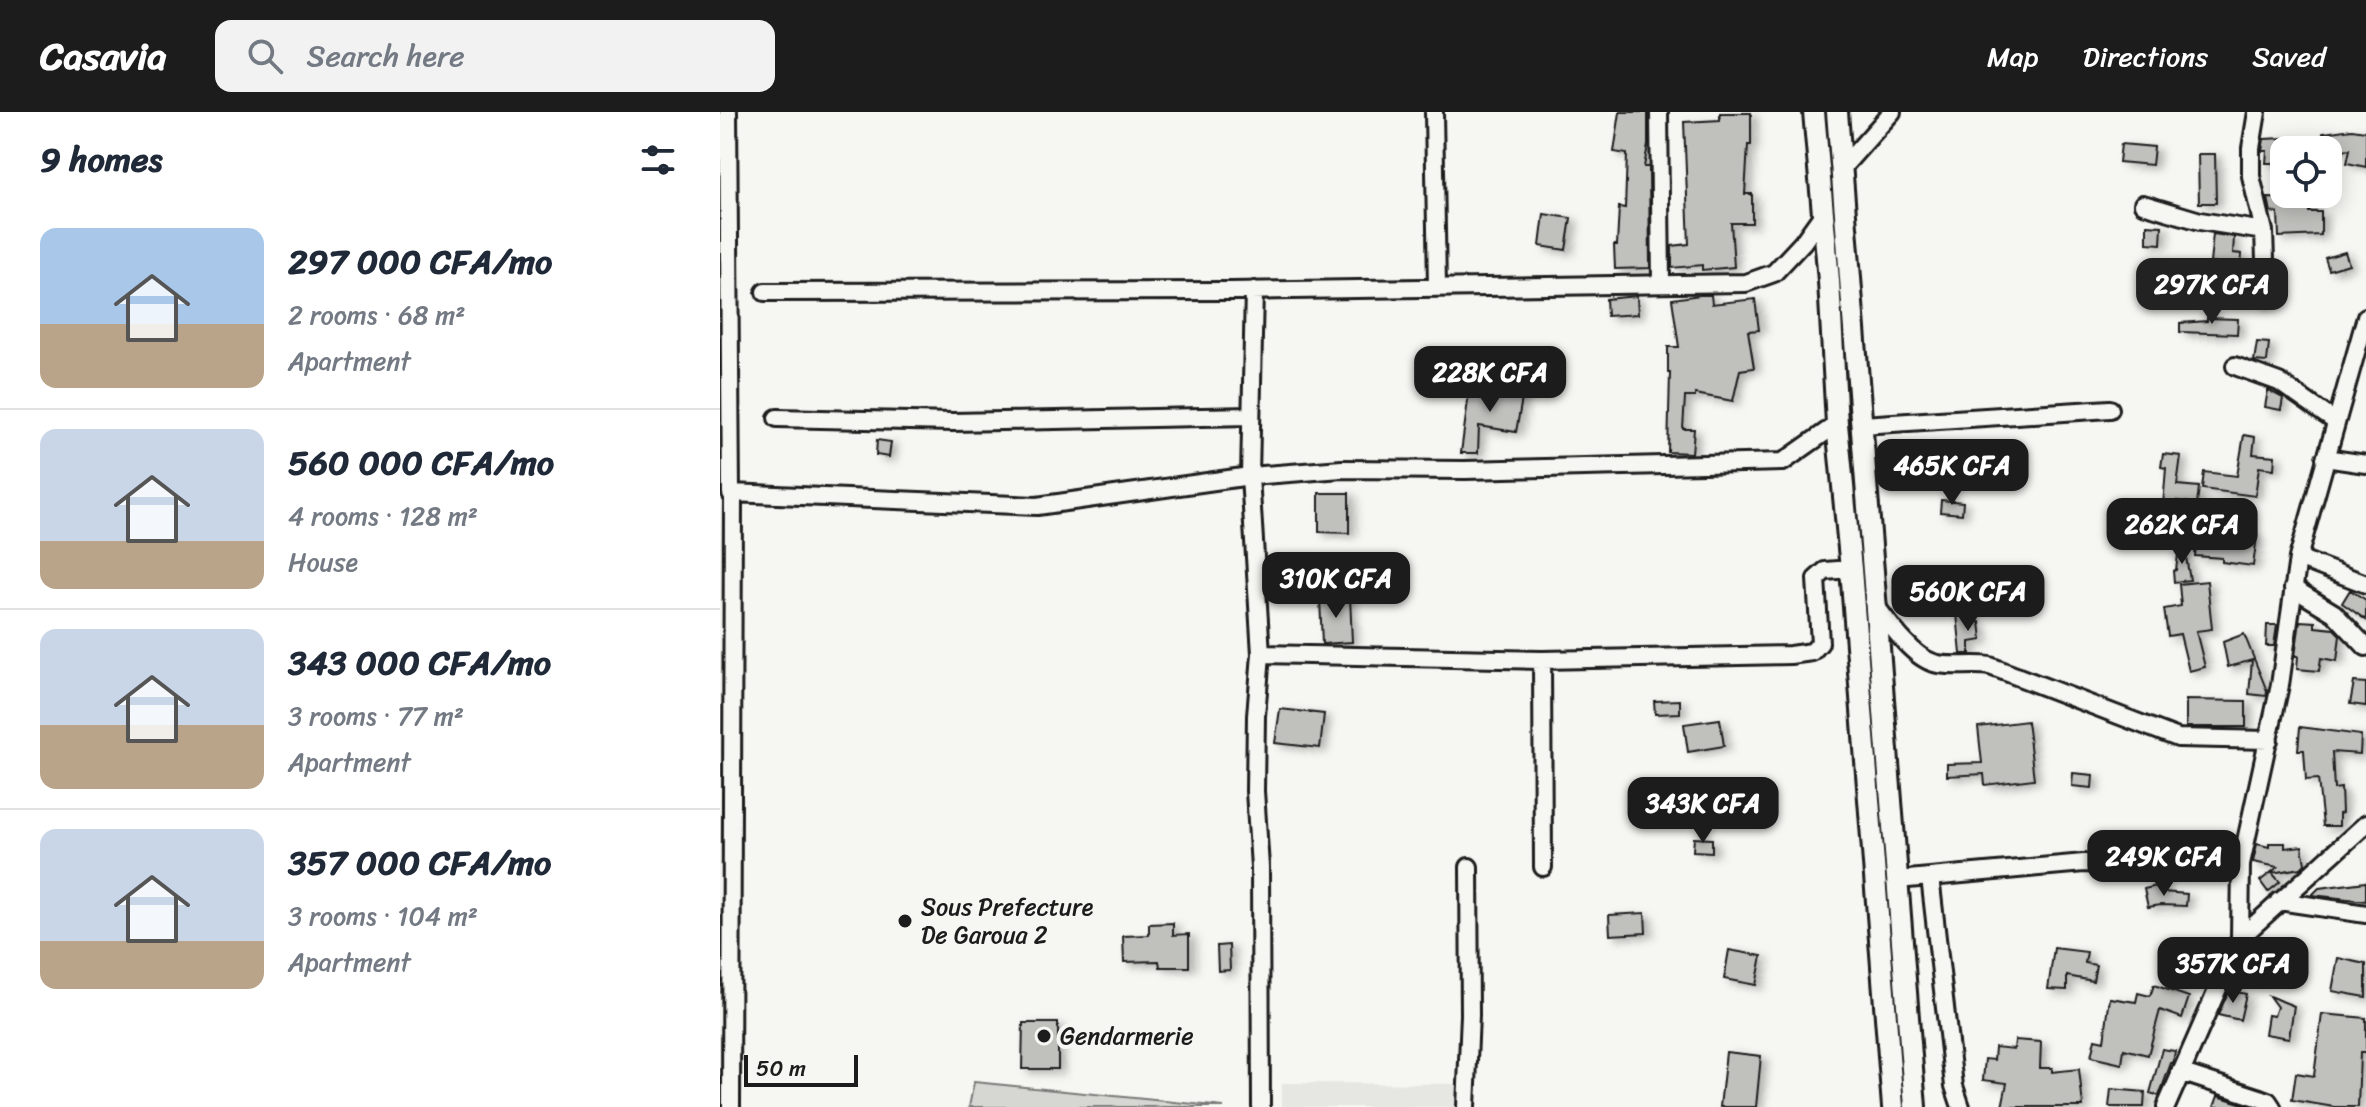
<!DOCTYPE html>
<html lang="en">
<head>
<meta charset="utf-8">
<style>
  :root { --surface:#fff; --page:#f2f2f3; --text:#1f2937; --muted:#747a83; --line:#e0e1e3; --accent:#1c1c1c }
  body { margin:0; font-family:Sriracha,sans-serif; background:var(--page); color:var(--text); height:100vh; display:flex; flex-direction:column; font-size:30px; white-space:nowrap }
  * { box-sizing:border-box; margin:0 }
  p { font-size:26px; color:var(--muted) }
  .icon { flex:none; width:44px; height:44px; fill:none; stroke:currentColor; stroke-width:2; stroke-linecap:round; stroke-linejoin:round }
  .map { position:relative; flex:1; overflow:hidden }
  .sheet { display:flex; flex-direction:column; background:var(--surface); width:720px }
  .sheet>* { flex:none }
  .controls { position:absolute; left:1550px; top:24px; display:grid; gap:16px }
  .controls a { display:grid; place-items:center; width:72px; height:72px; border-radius:16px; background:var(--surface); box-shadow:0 4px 20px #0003; font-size:40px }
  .scale { position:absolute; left:24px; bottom:20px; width:114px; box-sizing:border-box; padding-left:8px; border:4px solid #1c1c1c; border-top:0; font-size:22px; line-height:28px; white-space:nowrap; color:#1c1c1c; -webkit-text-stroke:6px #f6f6f2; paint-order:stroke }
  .price { position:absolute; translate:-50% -68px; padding:0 18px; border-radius:16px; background:var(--accent); color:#fff; font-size:26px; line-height:52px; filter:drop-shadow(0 2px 4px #0008) }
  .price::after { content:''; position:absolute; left:50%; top:48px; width:24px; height:18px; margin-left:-12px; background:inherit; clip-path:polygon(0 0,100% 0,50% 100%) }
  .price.current { background:#222; color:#fff }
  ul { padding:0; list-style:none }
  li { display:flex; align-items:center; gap:24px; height:200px; padding:0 40px }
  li+li { border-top:2px solid var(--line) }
  li span { display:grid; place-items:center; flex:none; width:224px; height:160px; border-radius:16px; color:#555 }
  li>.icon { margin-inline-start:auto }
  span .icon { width:96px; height:96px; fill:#fffc; stroke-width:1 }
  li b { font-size:34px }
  h2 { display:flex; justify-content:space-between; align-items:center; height:96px; padding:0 40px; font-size:34px }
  header { display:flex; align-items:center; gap:48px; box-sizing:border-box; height:112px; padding:0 40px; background:var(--accent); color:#fff }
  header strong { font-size:38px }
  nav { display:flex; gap:44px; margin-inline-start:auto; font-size:28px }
  .search { width:560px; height:72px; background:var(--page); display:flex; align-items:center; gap:20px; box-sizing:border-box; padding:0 28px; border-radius:16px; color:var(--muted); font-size:30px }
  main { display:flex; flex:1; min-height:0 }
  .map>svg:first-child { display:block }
</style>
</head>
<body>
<header>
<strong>Casavia</strong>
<div class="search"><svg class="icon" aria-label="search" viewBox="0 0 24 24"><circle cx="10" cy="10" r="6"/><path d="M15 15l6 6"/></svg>Search here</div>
<nav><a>Map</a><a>Directions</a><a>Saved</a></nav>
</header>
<main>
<section class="sheet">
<h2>9 homes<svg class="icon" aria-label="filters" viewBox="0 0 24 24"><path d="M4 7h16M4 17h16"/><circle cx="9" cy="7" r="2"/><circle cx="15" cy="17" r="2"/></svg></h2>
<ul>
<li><span style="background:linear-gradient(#a9c7e8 60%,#b9a48a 0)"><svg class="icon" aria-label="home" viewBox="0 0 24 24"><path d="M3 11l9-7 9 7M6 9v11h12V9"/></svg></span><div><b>297 000 CFA/mo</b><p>2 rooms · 68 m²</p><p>Apartment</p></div></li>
<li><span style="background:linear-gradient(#c9d6e8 70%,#b9a48a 0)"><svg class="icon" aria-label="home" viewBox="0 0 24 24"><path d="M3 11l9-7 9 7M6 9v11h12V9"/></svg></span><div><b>560 000 CFA/mo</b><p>4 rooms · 128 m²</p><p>House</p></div></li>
<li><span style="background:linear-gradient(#c9d6e8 60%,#b9a48a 0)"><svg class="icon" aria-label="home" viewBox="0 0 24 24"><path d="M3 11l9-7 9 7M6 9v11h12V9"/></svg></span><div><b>343 000 CFA/mo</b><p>3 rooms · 77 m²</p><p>Apartment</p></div></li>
<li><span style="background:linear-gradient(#c9d6e8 70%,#b9a48a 0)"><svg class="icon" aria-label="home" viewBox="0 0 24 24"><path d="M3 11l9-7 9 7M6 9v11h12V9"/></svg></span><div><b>357 000 CFA/mo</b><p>3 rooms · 104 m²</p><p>Apartment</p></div></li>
</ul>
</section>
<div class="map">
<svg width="1646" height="995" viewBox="0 0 1646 995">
  <defs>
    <filter id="shadow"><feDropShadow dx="6" dy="3.5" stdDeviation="4" flood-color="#0004"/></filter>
  </defs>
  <rect width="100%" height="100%" fill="#f6f6f2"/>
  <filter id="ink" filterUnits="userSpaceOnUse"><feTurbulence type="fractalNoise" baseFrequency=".0125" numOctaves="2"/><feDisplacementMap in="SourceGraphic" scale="16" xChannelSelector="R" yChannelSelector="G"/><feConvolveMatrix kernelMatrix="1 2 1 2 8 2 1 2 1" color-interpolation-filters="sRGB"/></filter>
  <g filter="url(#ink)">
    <path fill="#e6e6e2" d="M562,971L750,972V995H562Z"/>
    <path fill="#d6d6d2" stroke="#797977" stroke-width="2" d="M254,970L504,995H249Z"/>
    <path fill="#c0c0bd" stroke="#1c1c1c" stroke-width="2" filter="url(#shadow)" d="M900,0H928V33L924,55H929L930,156L895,157L894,133H897L899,95L905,96L907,42L894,40Z
      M1000,1H1031V33H1028L1025,82H1032V111H1011L1014,155L982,158V153L952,156V134L969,132L964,10L1000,8Z
      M1632,17L1646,19V55L1627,51L1630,37L1608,40L1605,38L1603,21Z
      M1564,26V51H1546L1547,39H1542L1544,27Z
      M1401,32L1434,35L1432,53L1399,50Z
      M1478,42H1495L1496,91H1479Z
      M1548,86L1589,87V100H1601V123L1559,125L1558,101L1551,100Z
      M824,102L851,106L846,138L820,134Z
      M1427,113L1442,114L1441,132L1427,131Z
      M1493,122L1514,125L1513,141L1522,142L1520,166L1501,164L1502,152L1490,151Z
      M1625,140L1629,152L1609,158L1605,146Z
      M1550,170L1556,188L1539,194L1533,176Z
      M980,183H991L992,192L1035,187L1039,218L1028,219L1034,256L1020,258L1013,289L975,282V285H965L963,317H974L972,341L948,340L950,261H948V235H959L952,187Z
      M917,184L918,202L887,204L886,187Z
      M1487,206L1518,207L1517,222L1460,220V211L1487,209Z
      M1537,230L1549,231L1547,250L1534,249Z
      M750,273L803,281L796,320L759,314L758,341H741Z
      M1548,278L1563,286L1561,298L1545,295Z
      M1524,323L1535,325L1533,342L1555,344L1554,357L1539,355L1535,384L1482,377L1484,360L1517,364Z
      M157,328L171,330L169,345L156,343Z
      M1443,342L1461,344L1457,373L1479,375L1477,392L1457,389V395L1443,394L1446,356L1441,355Z
      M599,381H629V421L599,420Z
      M1221,388L1243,390L1242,402L1220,400Z
      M1505,420L1537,424L1533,454L1502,450V446L1475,444L1477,421L1505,424Z
      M1460,428H1463L1470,468L1454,470L1453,459L1456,458Z
      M1487,469L1492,517L1476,519L1485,555L1469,559L1460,522L1448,524L1444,497L1461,494L1459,472Z
      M1228,477L1243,478V491L1228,490Z
      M1630,478L1646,488V508L1622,491Z
      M630,485L632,530L602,532L600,487Z
      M1249,501V511L1260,510L1262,528L1250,530V542H1241L1237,502Z
      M1580,509L1595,510V515L1614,517L1620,523L1617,549L1601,546L1599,559L1577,557L1578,544H1575Z
      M1547,513H1557L1554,534H1546Z
      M1524,522L1547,579L1546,584L1529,582L1532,548L1508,555L1503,530Z
      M1634,570L1646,571V594L1630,592Z
      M960,588V601L935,602L934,589Z
      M1466,588L1526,589V615H1466Z
      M560,597L604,602L600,636L555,631Z
      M1000,607L1004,634L968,640L964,612Z
      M1307,609L1314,667L1265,673L1264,662L1227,664V652L1262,651L1258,615Z
      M1580,615L1641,623L1640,642L1612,640L1614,677L1621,676L1622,701L1619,702V714H1603L1598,667L1586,668L1584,638H1578Z
      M1353,661L1373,663L1372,676L1352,674Z
      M974,726L992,727V740L973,739Z
      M1549,731H1565V736L1582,734L1585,752L1581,756L1552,761L1560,770L1548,780L1540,769L1558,755L1533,750L1537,732L1549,735Z
      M1646,770V789L1592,783L1599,776Z
      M1441,773L1443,780L1467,782L1466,794L1441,793L1428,795L1424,777Z
      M925,801L926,821L890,823L889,803Z
      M453,811V823L469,822V855H440L439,849L404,850L403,824L429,823V812Z
      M509,833L510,858L498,859L497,834Z
      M1334,836L1367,840L1365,851L1376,853L1373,869L1347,864V878L1328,877Z
      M1009,838L1042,844L1036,873L1004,867Z
      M1618,846L1646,852V885L1612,879Z
      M1434,873L1469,885L1462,906L1440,898L1428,943L1404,937L1402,952L1371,945L1375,927L1384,929L1390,886L1416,890L1418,881L1430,884Z
      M1509,878L1526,882L1520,908L1498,903Z
      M1549,884L1574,894L1569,926L1545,922L1548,903L1554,904L1557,895Z
      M1602,902L1646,906V941H1640L1638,995H1614L1572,988L1576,961L1594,964Z
      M303,911H338V957H302Z
      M1295,928L1321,930L1320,956H1332V960L1359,957L1363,995H1282L1287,971L1263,968L1265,947L1274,948L1275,935L1294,937Z
      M1442,937L1455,939L1453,951H1451L1439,984L1430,981Z
      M1006,940L1041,944L1036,995H1000Z
      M1391,977L1425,980L1424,995H1389Z
      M1498,984L1532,995H1494Z"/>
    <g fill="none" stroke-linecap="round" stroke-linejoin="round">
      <g stroke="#1c1c1c" stroke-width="22">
        <path id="minor" d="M8,0L11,381L13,384L11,995
          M714,0L717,175
          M939,0L941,171
          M1537,0L1531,36V64L1544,119L1545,148
          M1122,56L1172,0
          M1423,92L1480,109L1544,119
          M534,178L530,364L541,542L536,604L535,679L540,755L541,995
          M45,180L511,179L1026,171L1054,161L1083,130L1103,102
          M1515,254L1559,270L1616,310
          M57,306L233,310L531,304
          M1142,313L1390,297
          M1605,346L1646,352
          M11,381L317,394L530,364L622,357L745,358L1063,350L1117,312
          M1578,446L1646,472
          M1573,476L1614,501L1646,535
          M1156,494C1169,511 1192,545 1214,551C1229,556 1252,551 1270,554L1458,626L1549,628
          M541,542L822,548L1070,543L1092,540L1100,531L1096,467L1105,459L1131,457
          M822,548L823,755
          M1210,765L1234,974L1241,995
          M1177,768L1364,751L1521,752
          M1559,789L1646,802
          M1520,826L1646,712
          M1460,960L1540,986L1548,989L1552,995
          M746,995L750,903L749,755
          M1446,995L1520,826L1521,752L1560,573L1578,446L1646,205"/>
      </g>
      <g stroke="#1c1c1c" stroke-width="26">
        <path id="major" d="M1094,0L1109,169L1117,312L1131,457L1173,995
          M1117,0L1195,995"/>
      </g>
      <use href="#minor" stroke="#f6f6f2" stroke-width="16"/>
      <use href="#major" stroke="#f6f6f2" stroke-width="20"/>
    </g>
  </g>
  <g fill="#1c1c1c" stroke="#f6f6f2" stroke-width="3">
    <circle cx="185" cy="809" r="8"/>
    <circle cx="324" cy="924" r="8"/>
  </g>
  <g text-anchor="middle" stroke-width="8" stroke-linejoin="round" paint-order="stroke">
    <g font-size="24" fill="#1c1c1c" stroke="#f6f6f2" text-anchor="start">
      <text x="201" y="803">Sous Prefecture<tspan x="201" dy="28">De Garoua 2</tspan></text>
      <text x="340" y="932">Gendarmerie</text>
    </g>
  </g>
</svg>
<div class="controls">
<a><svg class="icon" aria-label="locate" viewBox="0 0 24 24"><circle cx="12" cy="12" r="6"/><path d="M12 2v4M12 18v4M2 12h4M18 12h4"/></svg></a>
</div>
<div class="scale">50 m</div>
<b class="price current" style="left:1492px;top:214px">297K CFA</b>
<b class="price" style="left:770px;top:302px">228K CFA</b>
<b class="price" style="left:1232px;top:395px">465K CFA</b>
<b class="price" style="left:1462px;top:454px">262K CFA</b>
<b class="price" style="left:616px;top:508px">310K CFA</b>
<b class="price" style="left:1248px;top:521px">560K CFA</b>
<b class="price" style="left:983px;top:733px">343K CFA</b>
<b class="price" style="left:1444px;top:786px">249K CFA</b>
<b class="price" style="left:1513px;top:893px">357K CFA</b>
</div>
</main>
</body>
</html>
